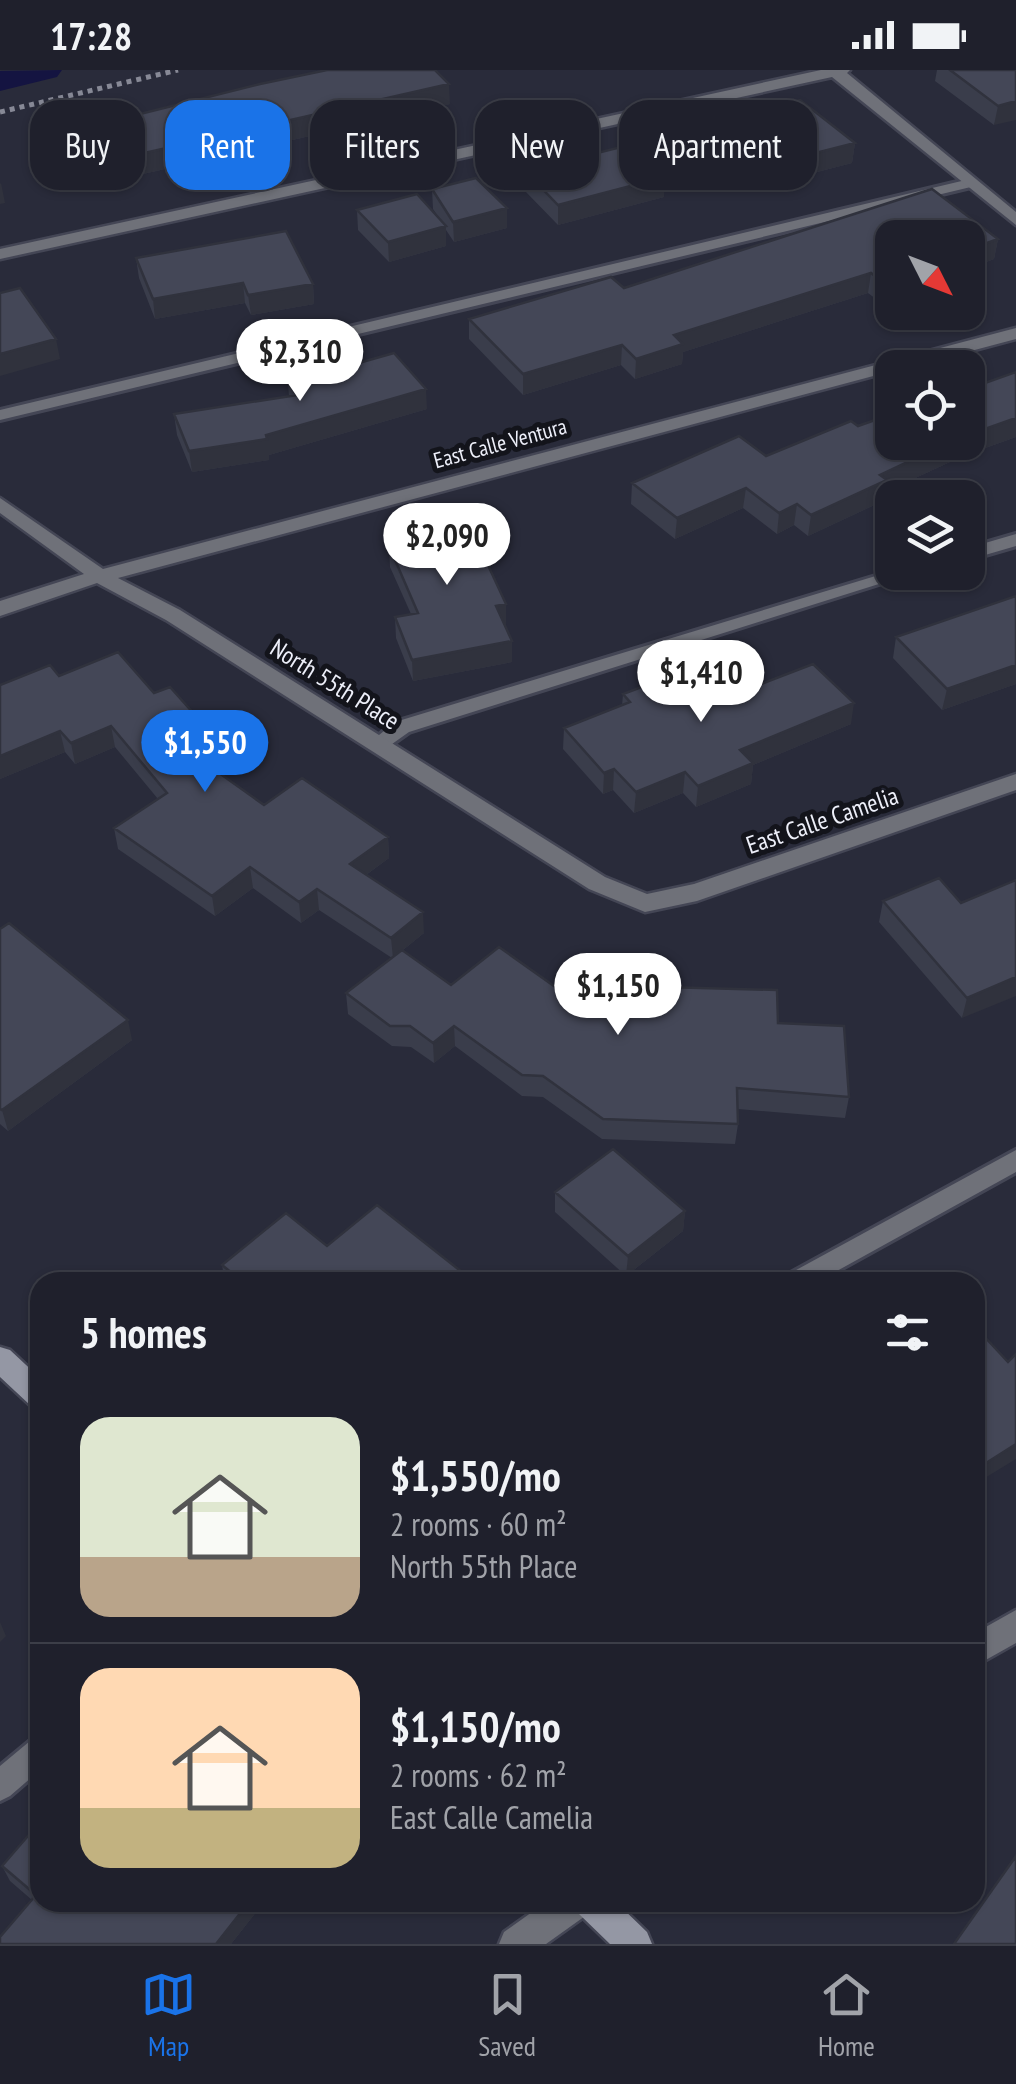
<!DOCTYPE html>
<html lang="en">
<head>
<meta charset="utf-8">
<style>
  :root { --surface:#1f202c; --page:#2c2d38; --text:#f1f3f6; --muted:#a1a3a9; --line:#3c3e48; --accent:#1a73e8 }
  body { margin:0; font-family:"PT Sans Narrow",sans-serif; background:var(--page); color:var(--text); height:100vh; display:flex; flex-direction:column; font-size:38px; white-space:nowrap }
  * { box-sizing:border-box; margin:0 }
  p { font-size:32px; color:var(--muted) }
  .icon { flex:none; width:55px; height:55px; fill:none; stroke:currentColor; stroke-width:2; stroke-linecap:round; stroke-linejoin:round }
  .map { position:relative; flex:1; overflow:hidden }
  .drawer { position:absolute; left:30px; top:1202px; width:955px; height:640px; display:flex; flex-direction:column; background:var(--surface); border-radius:30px; box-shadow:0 2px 8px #0004,0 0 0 2px var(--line) }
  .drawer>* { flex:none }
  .top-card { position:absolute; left:30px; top:30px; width:958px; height:90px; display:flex; gap:20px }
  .needle { width:65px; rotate:132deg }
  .fabs { position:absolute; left:875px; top:150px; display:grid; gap:20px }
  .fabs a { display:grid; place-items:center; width:110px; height:110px; border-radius:20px; background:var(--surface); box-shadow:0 2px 8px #0004,0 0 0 2px var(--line); font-size:50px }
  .price { position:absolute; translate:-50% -85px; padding:0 22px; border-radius:35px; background:#fff; color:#222; font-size:32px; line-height:65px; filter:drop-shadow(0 2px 5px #0008) }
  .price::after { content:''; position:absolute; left:50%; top:60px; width:30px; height:22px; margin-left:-15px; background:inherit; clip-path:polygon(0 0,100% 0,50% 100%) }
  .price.selected { background:var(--accent); color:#fff }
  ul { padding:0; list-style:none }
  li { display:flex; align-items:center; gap:30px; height:250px; padding:0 50px }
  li+li { border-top:2px solid var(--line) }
  li span { display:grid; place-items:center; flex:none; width:280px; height:200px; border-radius:30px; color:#555 }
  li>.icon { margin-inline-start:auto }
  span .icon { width:120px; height:120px; fill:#fffc; stroke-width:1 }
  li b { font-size:42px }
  h2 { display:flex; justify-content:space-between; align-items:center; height:120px; padding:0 50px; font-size:42px }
  .pill { padding:0 35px; border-radius:30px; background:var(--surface); box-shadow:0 2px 8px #0004,0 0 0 2px var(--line); font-size:35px; line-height:90px }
  .pill.selected { background:var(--accent); color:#fff }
  .status { display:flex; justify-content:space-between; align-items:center; height:70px; padding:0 50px; background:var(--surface); direction:ltr }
  .status svg { height:28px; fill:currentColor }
  .tabs { display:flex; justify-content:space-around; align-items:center; height:140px; border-top:2px solid var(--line); background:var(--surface); font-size:28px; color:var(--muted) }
  .tabs a { display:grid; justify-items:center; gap:5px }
  .tabs .selected { color:var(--accent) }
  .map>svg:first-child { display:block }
</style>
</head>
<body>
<div class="status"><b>17:28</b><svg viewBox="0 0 49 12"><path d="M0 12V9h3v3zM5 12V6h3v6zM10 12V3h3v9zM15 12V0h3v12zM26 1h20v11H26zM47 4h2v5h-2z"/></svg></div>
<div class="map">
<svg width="1016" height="1874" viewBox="0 0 1016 1874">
  <rect width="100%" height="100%" fill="#292b3a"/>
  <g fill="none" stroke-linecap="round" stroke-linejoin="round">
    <path fill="#141441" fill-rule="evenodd" d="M62,0L57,7L0,21V1Z"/>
    <g stroke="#444655" stroke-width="6">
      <path id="service" d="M970,109L977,113L975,116L0,350V340Z
        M1016,464V476L968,490V478Z
        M892,501L917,502L409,662L385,679H371L368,674L395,652Z
        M1016,1080V1102L817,1212H784L787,1205Z
        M40,1667V1700L10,1726L0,1731V1696L30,1671Z"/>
    </g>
    <g stroke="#444655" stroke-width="5">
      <path id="minor" d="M821,0H850L847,3L1016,142V155L832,7L0,189V179Z
        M1016,258V269L907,298H892V301L118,508L180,540L605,807L647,824L694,814L1016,704V720L697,831L645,842L589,819L166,550L97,513L0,546V531L84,504L0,443V428L103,499Z
        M1016,1540V1573L975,1596V1563Z
        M546,1832H593L588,1844L546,1874H499L504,1862Z"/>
    </g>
    <g stroke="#444655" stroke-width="5">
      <path id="secondary" d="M0,1277L10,1280L40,1308V1339L30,1335L0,1307Z
        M574,1832H616L647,1862L652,1874H610L579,1844Z"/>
    </g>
    <path stroke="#878996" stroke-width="5" stroke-dasharray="5 5" stroke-linecap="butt" d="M0,42L178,0"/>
    <use href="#service" fill="#6f7179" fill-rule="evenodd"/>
    <use href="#minor" fill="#6f7179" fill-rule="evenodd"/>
    <use href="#secondary" fill="#9497a4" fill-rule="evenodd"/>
  </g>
  <path fill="#3a3d4b" d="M937,0H1016L994,55L935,11Z
    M450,34L143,104L115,71L112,51Z
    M742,44L855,73L852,93L794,108L741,64Z
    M525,101L664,127L558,155L525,121Z
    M432,119L507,158L454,172L446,160V176L389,192L358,160L357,140L439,148L433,139Z
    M932,119L998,169L994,189L968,199V168H892V227L880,232L868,223L683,282L682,294L635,309L621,295L523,325L469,269V249L611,207L624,218Z
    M136,188L313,214L314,234L251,245L245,233L155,249L139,208Z
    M1016,302V367L963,386L885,422L883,431L808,466L794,455L777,464L743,438L675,469L631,434L632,413L766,386Z
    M288,313L427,339L269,385V390L192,402L177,365L174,344L289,327Z
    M398,451L506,534L505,556L512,592L413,611L396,568L395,547L411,544L390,497L389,476L399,474Z
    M1016,526V614L942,640L893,588L896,567Z
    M59,606L154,623L203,654L206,675L190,682L264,735L388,767L389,788L366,805L424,863L403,880L451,915L561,921L778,953L849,1027L845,1048L738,1039V1054L735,1074L602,1069L543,1027L522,1026L455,976L434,993L411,977L392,976L348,944L346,923L392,888L319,840L301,853L253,818L215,846L118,779L114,758L158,729L115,677L75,694L65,682L0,709V615Z
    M756,616L851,654L753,695L751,714L696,737L683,723L634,743L613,720L603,724L563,679L564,658L622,636L623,624Z
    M1016,810L962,948L879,852L883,831L961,833Z
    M0,859L132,970L8,1061L0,1054Z
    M555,1122L685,1141L683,1161L626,1206L555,1142Z
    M327,1176L472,1212H225L222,1195Z
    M40,1752V1832H264L231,1874H0V1867L32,1830L10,1811L2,1796Z"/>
  <path fill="#30323d" d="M449,14L450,34L143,104L140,84Z
    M1016,31V50L994,55L998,36Z
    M855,73L852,93L794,108L796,88Z
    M665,107L664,127L558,155V135Z
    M1,113L5,133L0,134V114Z
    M507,138V158L454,172L453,152Z
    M446,156V176L389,192L388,172Z
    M998,169L994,189L968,199V180Z
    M871,203L868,223L683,282L682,294L635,309L636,289L674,265Z
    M892,208V227L880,232L883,212Z
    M243,213L245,233L155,249L153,229Z
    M313,214L314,234L251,245L248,225Z
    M56,269L60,289L0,306V284Z
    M622,275L621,295L523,325V304Z
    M426,319L427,339L269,385V390L192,402L189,381L266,365Z
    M1016,348V367L963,386L885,422L883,431L808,466L811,445L880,405L950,372H968V365Z
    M746,418L743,438L675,469L677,448Z
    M797,434L794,455L777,464L779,443Z
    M506,534V555L496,557V536Z
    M512,571V592L413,611L412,590Z
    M1016,595V614L942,640L947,619Z
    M854,633L851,654L753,695L751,714L696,737L698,716L740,680Z
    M203,654L206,675L173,689L170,668Z
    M111,656L115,677L75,694L71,673Z
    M60,661L65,682L0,709V686Z
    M614,699L613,720L603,724L604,703Z
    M685,702L683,723L634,743L636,722Z
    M388,767L389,788L352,815L350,794Z
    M250,797L253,818L215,846L212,826Z
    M317,819L319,840L301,853L299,832Z
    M423,842L424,863L393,888L391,868Z
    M1016,907V926L962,948L967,928Z
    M128,950L132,970L8,1061L2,1040Z
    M454,956L455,976L434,993L433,973Z
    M685,1141L683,1161L626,1206L628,1186Z
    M1016,1374V1389L975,1414V1400Z
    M0,1552L6,1566L0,1572Z
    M249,1832H264L231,1874H216Z"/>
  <path fill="#444757" stroke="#30323d" stroke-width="2.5" d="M327,0H435L449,14L140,84L112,51L260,14Z
    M950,0H1016V31L998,36Z
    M800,30L855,73L796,88L742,44Z
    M629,75L665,107L558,135L525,101Z
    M476,108L507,138L453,152L432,119Z
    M932,119L998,169L968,180V168H892V208L883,212L871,203L674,265L683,274L636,289L622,275L523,304L469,249L611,207L624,218Z
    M417,124L446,156L388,172L357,140Z
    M286,161L313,214L248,225L243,213L153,229L136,188Z
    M20,218L56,269L0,284V223Z
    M394,283L426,319L266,365L267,369L189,381L174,344L297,325L288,313Z
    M1016,302V348L968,365V319Z
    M892,344V372H950L880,405L887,410L811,445L797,434L779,443L746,418L677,448L632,413L739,366L766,386L851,351L858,356Z
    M462,439L506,534L496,536L512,571L412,590L395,547L418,543L389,476L407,473L398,451Z
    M1016,526V595L947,619L896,567Z
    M118,582L154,623L170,617L203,654L170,668L264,735L302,708L388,767L350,794L423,842L391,868L317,819L299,832L250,797L212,826L114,758L167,723L111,656L71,673L60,661L0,686V615L50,595L59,606Z
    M813,594L854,633L740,680L753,693L698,716L685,702L636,722L614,699L604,703L564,658L630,632L623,624L676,604L691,620L741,600L756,616Z
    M939,808L961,833L1016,810V907L967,928L883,831Z
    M9,853L128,950L2,1040L0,1039V859Z
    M499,877L561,921L656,924L664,917L777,920L778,953L844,956L849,1027L737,1018L738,1054L603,1049L543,1006L522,1005L454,956L433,973L410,956H390L346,923L402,880L451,915Z
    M613,1079L685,1141L628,1186L555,1122Z
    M377,1135L472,1210L469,1212H243L222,1195L286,1143L327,1176Z
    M982,1264L1008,1292L1016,1284V1374L975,1400V1268Z
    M40,1752V1832H249L216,1874H0V1867L36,1825L2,1796Z
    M1016,1786V1874H954Z"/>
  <g text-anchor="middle" stroke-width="10" stroke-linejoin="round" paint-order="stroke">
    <g font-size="22" fill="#edeff9" stroke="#13141b">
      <text transform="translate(500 373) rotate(-15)" y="8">East Calle Ventura</text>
    </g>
    <g font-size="25" fill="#edeff9" stroke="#13141b">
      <text transform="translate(335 614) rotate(32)" y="9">North 55th Place</text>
      <text transform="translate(822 750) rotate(-19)" y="9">East Calle Camelia</text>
    </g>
  </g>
</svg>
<div class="fabs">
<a><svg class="needle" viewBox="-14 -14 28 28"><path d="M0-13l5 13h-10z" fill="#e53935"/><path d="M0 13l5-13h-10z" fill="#a1a3a9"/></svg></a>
<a><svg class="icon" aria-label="locate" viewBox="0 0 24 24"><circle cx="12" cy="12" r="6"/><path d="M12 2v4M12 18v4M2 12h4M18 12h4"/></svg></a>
<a><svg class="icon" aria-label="layers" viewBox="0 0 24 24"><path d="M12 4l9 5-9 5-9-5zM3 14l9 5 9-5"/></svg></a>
</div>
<b class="price" style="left:300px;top:334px">$2,310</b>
<b class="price" style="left:447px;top:518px">$2,090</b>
<b class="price" style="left:701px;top:655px">$1,410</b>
<b class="price selected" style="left:205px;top:725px">$1,550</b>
<b class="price" style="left:618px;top:968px">$1,150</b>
<div class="top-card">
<a class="pill">Buy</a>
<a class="pill selected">Rent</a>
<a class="pill">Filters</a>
<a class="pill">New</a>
<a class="pill">Apartment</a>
</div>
<section class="drawer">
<h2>5 homes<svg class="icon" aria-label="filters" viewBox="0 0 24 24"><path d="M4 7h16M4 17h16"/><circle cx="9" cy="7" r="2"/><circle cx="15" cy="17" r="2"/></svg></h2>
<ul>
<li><span style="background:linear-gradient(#dfe7d0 70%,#b9a48a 0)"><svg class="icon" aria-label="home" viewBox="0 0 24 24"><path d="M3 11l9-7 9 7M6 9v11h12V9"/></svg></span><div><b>$1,550/mo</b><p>2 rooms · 60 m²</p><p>North 55th Place</p></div></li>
<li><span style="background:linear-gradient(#ffd9b3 70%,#c2b280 0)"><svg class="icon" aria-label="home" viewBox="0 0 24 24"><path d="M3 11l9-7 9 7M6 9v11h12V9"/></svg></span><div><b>$1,150/mo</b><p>2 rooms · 62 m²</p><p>East Calle Camelia</p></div></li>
</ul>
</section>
</div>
<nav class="tabs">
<a class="selected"><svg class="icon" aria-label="map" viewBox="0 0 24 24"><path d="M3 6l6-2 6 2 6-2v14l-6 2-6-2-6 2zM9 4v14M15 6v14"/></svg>Map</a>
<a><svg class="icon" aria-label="saved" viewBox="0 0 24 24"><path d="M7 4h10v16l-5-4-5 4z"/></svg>Saved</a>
<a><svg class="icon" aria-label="home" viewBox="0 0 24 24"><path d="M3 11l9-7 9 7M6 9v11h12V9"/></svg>Home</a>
</nav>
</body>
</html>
